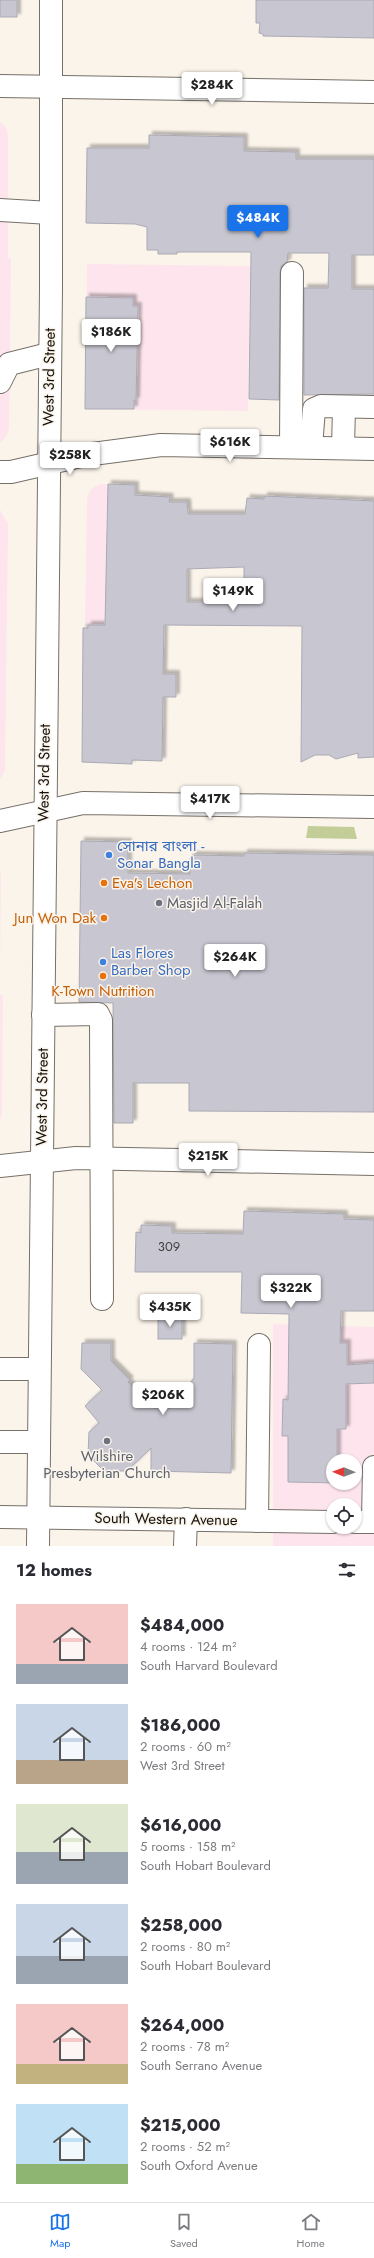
<!DOCTYPE html>
<meta charset="utf-8">
<style>
body{margin:0;font-family:Jost,"Noto Sans Bengali",sans-serif;background:#f2f2f3;color:#2b2b33;height:100vh;display:flex;flex-direction:column;font-size:15px;white-space:nowrap}
*{box-sizing:border-box;margin:0}
p{font-size:13px;color:#7c7c81}
.icon{flex:none;width:22px;height:22px;fill:none;stroke:currentColor;stroke-width:2;stroke-linecap:round;stroke-linejoin:round}
.map{position:relative;height:1546px;overflow:hidden}
.drawer{display:flex;flex-direction:column;background:#fff;flex:1}
.drawer>*{flex:none}
.needle{width:26px;rotate:271deg}
.fabs{position:absolute;left:326px;top:1454px;display:grid;gap:8px}
.fabs a{display:grid;place-items:center;width:36px;height:36px;border-radius:50%;background:#fff;box-shadow:0 1px 3px #0004;font-size:20px}
.price{position:absolute;translate:-50% -34px;padding:0 9px;border-radius:4px;background:#fff;color:#222;font-size:13px;line-height:26px;filter:drop-shadow(0 1px 2px #0008)}
.price::after{content:'';position:absolute;left:50%;top:24px;width:12px;height:9px;margin-left:-6px;background:inherit;clip-path:polygon(0 0,100% 0,50% 100%)}
.price.selected{background:#1a73e8;color:#fff}
ul{padding:0;list-style:none}
li{display:flex;align-items:center;gap:12px;height:100px;padding:0 16px}
li span{display:grid;place-items:center;flex:none;width:112px;height:80px;border-radius:0px;color:#555}
li>.icon{margin-inline-start:auto}
span .icon{width:48px;height:48px;fill:#fffc;stroke-width:1}
li b{font-size:17px}
h2{display:flex;justify-content:space-between;align-items:center;height:48px;padding:0 16px;font-size:17px}
.menu{display:flex;justify-content:space-around;align-items:center;height:56px;border-top:1px solid #e1e1e2;background:#fff;font-size:11px;color:#7c7c81}
.menu a{display:grid;justify-items:center;gap:2px}
.menu .selected{color:#1a73e8}
.map>svg:first-child{display:block}
.commercial{fill:#fde4ed;fill-rule:evenodd}
.green{fill:#c3cd97}
.building{fill:#c8c7d1;stroke:#aaa9b4;fill-rule:evenodd;filter:url(#shadow)}
.lines{fill:none;stroke-linecap:round;stroke-linejoin:round}
.minor-casing{stroke:#767068;stroke-width:24}
.major-casing{stroke:#767068;stroke-width:24}
.minor{stroke:#fff;stroke-width:22}
.major{stroke:#fff;stroke-width:22}
.shop-dot{fill:#3f7fe0;stroke:#fbf4eb;stroke-width:1.5}
.food-dot{fill:#e8710a;stroke:#fbf4eb;stroke-width:1.5}
.worship-dot{fill:#6b7280;stroke:#fbf4eb;stroke-width:1.5}
.labels{text-anchor:middle;dominant-baseline:central;stroke-width:3;stroke-linejoin:round;paint-order:stroke}
.number-label{font-size:13px;fill:#413e3f}
.street-label{font-size:15px;fill:#14110e;stroke:#fbf4eb}
.shop-label{font-size:15px;fill:#366cbe;stroke:#fbf4eb;text-anchor:start}
.food-label{font-size:15px;fill:#c56008;stroke:#fbf4eb;text-anchor:start}
.worship-label{font-size:15px;fill:#5b616d;stroke:#fbf4eb;text-anchor:start}
</style>
<div class="map">
<svg width="374" height="1546" viewBox="0 0 374 1546">
<defs>
<filter id="shadow"><feDropShadow dx="3.5" dy="-3.5" stdDeviation="1" flood-color="#0004"/></filter>
</defs>
<rect width="100%" height="100%" fill="#fbf4eb"/>
<g class="commercial">
<path d="M0,122l6,6 2,6v124h3l-2,171 -3,8 -6,6z"/>
<path d="M87,264l163,2 -2,145 -163,-2z"/>
<path d="M100,484l35,1 -2,141 -48,-1 2,-127 4,-9z"/>
<path d="M0,510l8,14 -3,246 -5,9z"/>
<path d="M0,872l1,3 -1,92z"/>
<path d="M0,995h3l-1,118 -2,7z"/>
<path d="M273,1324l101,3v219h-101zM333,1461h22v22h-22zM333,1505h22v22h-22z"/>
</g>
<path class="green" d="M308,826l46,1 3,12 -51,-1z"/>
<g class="building">
<rect x="0" y="0" width="17" height="17"/>
<path d="M256,0h118v38l-111,-2v-2l-4,-1 1,-10h-4z"/>
<path d="M149,135l95,2v14l52,1v7h78v96h-22v34h22v105l-70,1v-107h24l1,-35h-41l-1,9 -6,4 -1,7 -1,127 -30,-1 2,-147h-74v2h-19v-4h-11v-23l-12,-3 -49,-1 1,-75h62z"/>
<path d="M86,297l47,1v8h5l-2,95 -2,-1v9h-49z"/>
<path d="M108,484l27,1v10l35,2 -1,5h18l1,12h57l2,-16 17,1v-3l110,5v256l-16,1v-5l-22,6 -7,-4h-14l-14,7 1,-136 -138,-1 -1,49h13v23h-13l-1,64 -30,-1v4l-50,-2 1,-134h5v-3h17zM244,567v35h-57v-33z"/>
<path d="M81,841l47,1v31l62,1v-16h2v-3l52,1v-3l130,2v257l-185,-1v-28h-56v40h-19l-1,-120 -34,-1z"/>
<path d="M244,1211l100,3v5l30,1v91h-33l-1,32h7v22l27,-2v20l-28,1v45h-9v32h-4v22h4l-49,-1v-46h-6l1,-37 5,1 1,-86 -48,-1 1,-41h-107l1,-40 5,1v-8l31,1v7l71,1z"/>
<rect x="158" y="1316" width="24" height="23"/>
<path d="M82,1343h29v18l19,19 -2,2 25,26h18l23,-30v-35l39,1 -2,129 -80,-2v-23l-24,23h-23l-16,-16 1,-23 10,-9 -14,-17 17,-16 -21,-21z"/>
</g>
<g class="lines">
<defs>
<g id="minor">
<path d="M0,86l374,6"/>
<path d="M0,210l50,3"/>
<path d="M0,382l9,-18 40,-10"/>
<path d="M291,447l1,-174"/>
<path d="M311,447l3,-38 7,-3 53,1"/>
<path d="M343,448l1,-41"/>
<path d="M0,472h11l74,-17 76,-10 213,4"/>
<path d="M0,821l83,-18 291,4"/>
<path d="M43,1015l55,-1 3,6 1,279"/>
<path d="M0,1166l76,-8 298,6"/>
<path d="M0,1369h39"/>
<path d="M0,1442h39"/>
<path d="M257,1521l2,-176"/>
<path d="M373,1522l1,-55"/>
<path d="M185,1546l1,-27"/>
</g>
<g id="major">
<path d="M0,1517l333,5"/>
<path d="M355,1522h19"/>
<path d="M38,1546l13,-1259v-287"/>
</g>
</defs>
<use href="#minor" class="minor-casing"/>
<use href="#major" class="major-casing"/>
<use href="#minor" class="minor"/>
<use href="#major" class="major"/>
</g>
<g class="shop-dot">
<circle cx="109" cy="855" r="4"/>
<circle cx="103" cy="962" r="4"/>
</g>
<g class="food-dot">
<circle cx="104" cy="883" r="4"/>
<circle cx="104" cy="918" r="4"/>
<circle cx="103" cy="976" r="4"/>
</g>
<g class="worship-dot">
<circle cx="159" cy="903" r="4"/>
<circle cx="107" cy="1441" r="4"/>
</g>
<g class="labels">
<g class="number-label">
<text x="169" y="1246">309</text>
</g>
<g class="street-label">
<text transform="translate(49 377) rotate(-89)">West 3rd Street</text>
<text transform="translate(44 773) rotate(-89)">West 3rd Street</text>
<text transform="translate(42 1097) rotate(-89)">West 3rd Street</text>
<text transform="translate(166 1519) rotate(1)">South Western Avenue</text>
</g>
<g class="shop-label">
<text x="117" y="846">সোনার বাংলা -<tspan x="117" dy="17">Sonar Bangla</tspan></text>
<text x="111" y="953">Las Flores<tspan x="111" dy="17">Barber Shop</tspan></text>
</g>
<g class="food-label">
<text x="112" y="883">Eva's Lechon</text>
<text x="96" y="918" text-anchor="end">Jun Won Dak</text>
<text x="103" y="991" text-anchor="middle">K-Town Nutrition</text>
</g>
<g class="worship-label">
<text x="167" y="903">Masjid Al-Falah</text>
<text x="107" y="1456" text-anchor="middle">Wilshire<tspan x="107" dy="17">Presbyterian Church</tspan></text>
</g>
</g>
</svg>
<div class="fabs">
<a><svg class="needle" viewBox="-14 -14 28 28"><path d="M0-13l5 13h-10z" fill="#e53935"/><path d="M0 13l5-13h-10z" fill="#7c7c81"/></svg></a>
<a><svg class="icon" aria-label="locate" viewBox="0 0 24 24"><circle cx="12" cy="12" r="6"/><path d="M12 2v4M12 18v4M2 12h4M18 12h4"/></svg></a>
</div>
<b class="price" style="left:212px;top:106px">$284K</b>
<b class="price selected" style="left:258px;top:239px">$484K</b>
<b class="price" style="left:111px;top:353px">$186K</b>
<b class="price" style="left:230px;top:463px">$616K</b>
<b class="price" style="left:70px;top:476px">$258K</b>
<b class="price" style="left:233px;top:612px">$149K</b>
<b class="price" style="left:210px;top:820px">$417K</b>
<b class="price" style="left:235px;top:978px">$264K</b>
<b class="price" style="left:208px;top:1177px">$215K</b>
<b class="price" style="left:291px;top:1309px">$322K</b>
<b class="price" style="left:170px;top:1328px">$435K</b>
<b class="price" style="left:163px;top:1416px">$206K</b>
</div>
<section class="drawer">
<h2>12 homes<svg class="icon" aria-label="filters" viewBox="0 0 24 24"><path d="M4 7h16M4 17h16"/><circle cx="9" cy="7" r="2"/><circle cx="15" cy="17" r="2"/></svg></h2>
<ul>
<li><span style="background:linear-gradient(#f6c9c9 75%,#9aa5b1 0)"><svg class="icon" aria-label="home" viewBox="0 0 24 24"><path d="M3 11l9-7 9 7M6 9v11h12V9"/></svg></span><div><b>$484,000</b><p>4 rooms · 124 m²</p><p>South Harvard Boulevard</p></div></li>
<li><span style="background:linear-gradient(#c9d6e8 70%,#b9a48a 0)"><svg class="icon" aria-label="home" viewBox="0 0 24 24"><path d="M3 11l9-7 9 7M6 9v11h12V9"/></svg></span><div><b>$186,000</b><p>2 rooms · 60 m²</p><p>West 3rd Street</p></div></li>
<li><span style="background:linear-gradient(#dfe7d0 60%,#9aa5b1 0)"><svg class="icon" aria-label="home" viewBox="0 0 24 24"><path d="M3 11l9-7 9 7M6 9v11h12V9"/></svg></span><div><b>$616,000</b><p>5 rooms · 158 m²</p><p>South Hobart Boulevard</p></div></li>
<li><span style="background:linear-gradient(#c9d6e8 65%,#9aa5b1 0)"><svg class="icon" aria-label="home" viewBox="0 0 24 24"><path d="M3 11l9-7 9 7M6 9v11h12V9"/></svg></span><div><b>$258,000</b><p>2 rooms · 80 m²</p><p>South Hobart Boulevard</p></div></li>
<li><span style="background:linear-gradient(#f6c9c9 75%,#c2b280 0)"><svg class="icon" aria-label="home" viewBox="0 0 24 24"><path d="M3 11l9-7 9 7M6 9v11h12V9"/></svg></span><div><b>$264,000</b><p>2 rooms · 78 m²</p><p>South Serrano Avenue</p></div></li>
<li><span style="background:linear-gradient(#bfe0f5 75%,#8fb573 0)"><svg class="icon" aria-label="home" viewBox="0 0 24 24"><path d="M3 11l9-7 9 7M6 9v11h12V9"/></svg></span><div><b>$215,000</b><p>2 rooms · 52 m²</p><p>South Oxford Avenue</p></div></li>
</ul>
</section>
<nav class="menu">
<a class="selected"><svg class="icon" aria-label="map" viewBox="0 0 24 24"><path d="M3 6l6-2 6 2 6-2v14l-6 2-6-2-6 2zM9 4v14M15 6v14"/></svg>Map</a>
<a><svg class="icon" aria-label="saved" viewBox="0 0 24 24"><path d="M7 4h10v16l-5-4-5 4z"/></svg>Saved</a>
<a><svg class="icon" aria-label="home" viewBox="0 0 24 24"><path d="M3 11l9-7 9 7M6 9v11h12V9"/></svg>Home</a>
</nav>
